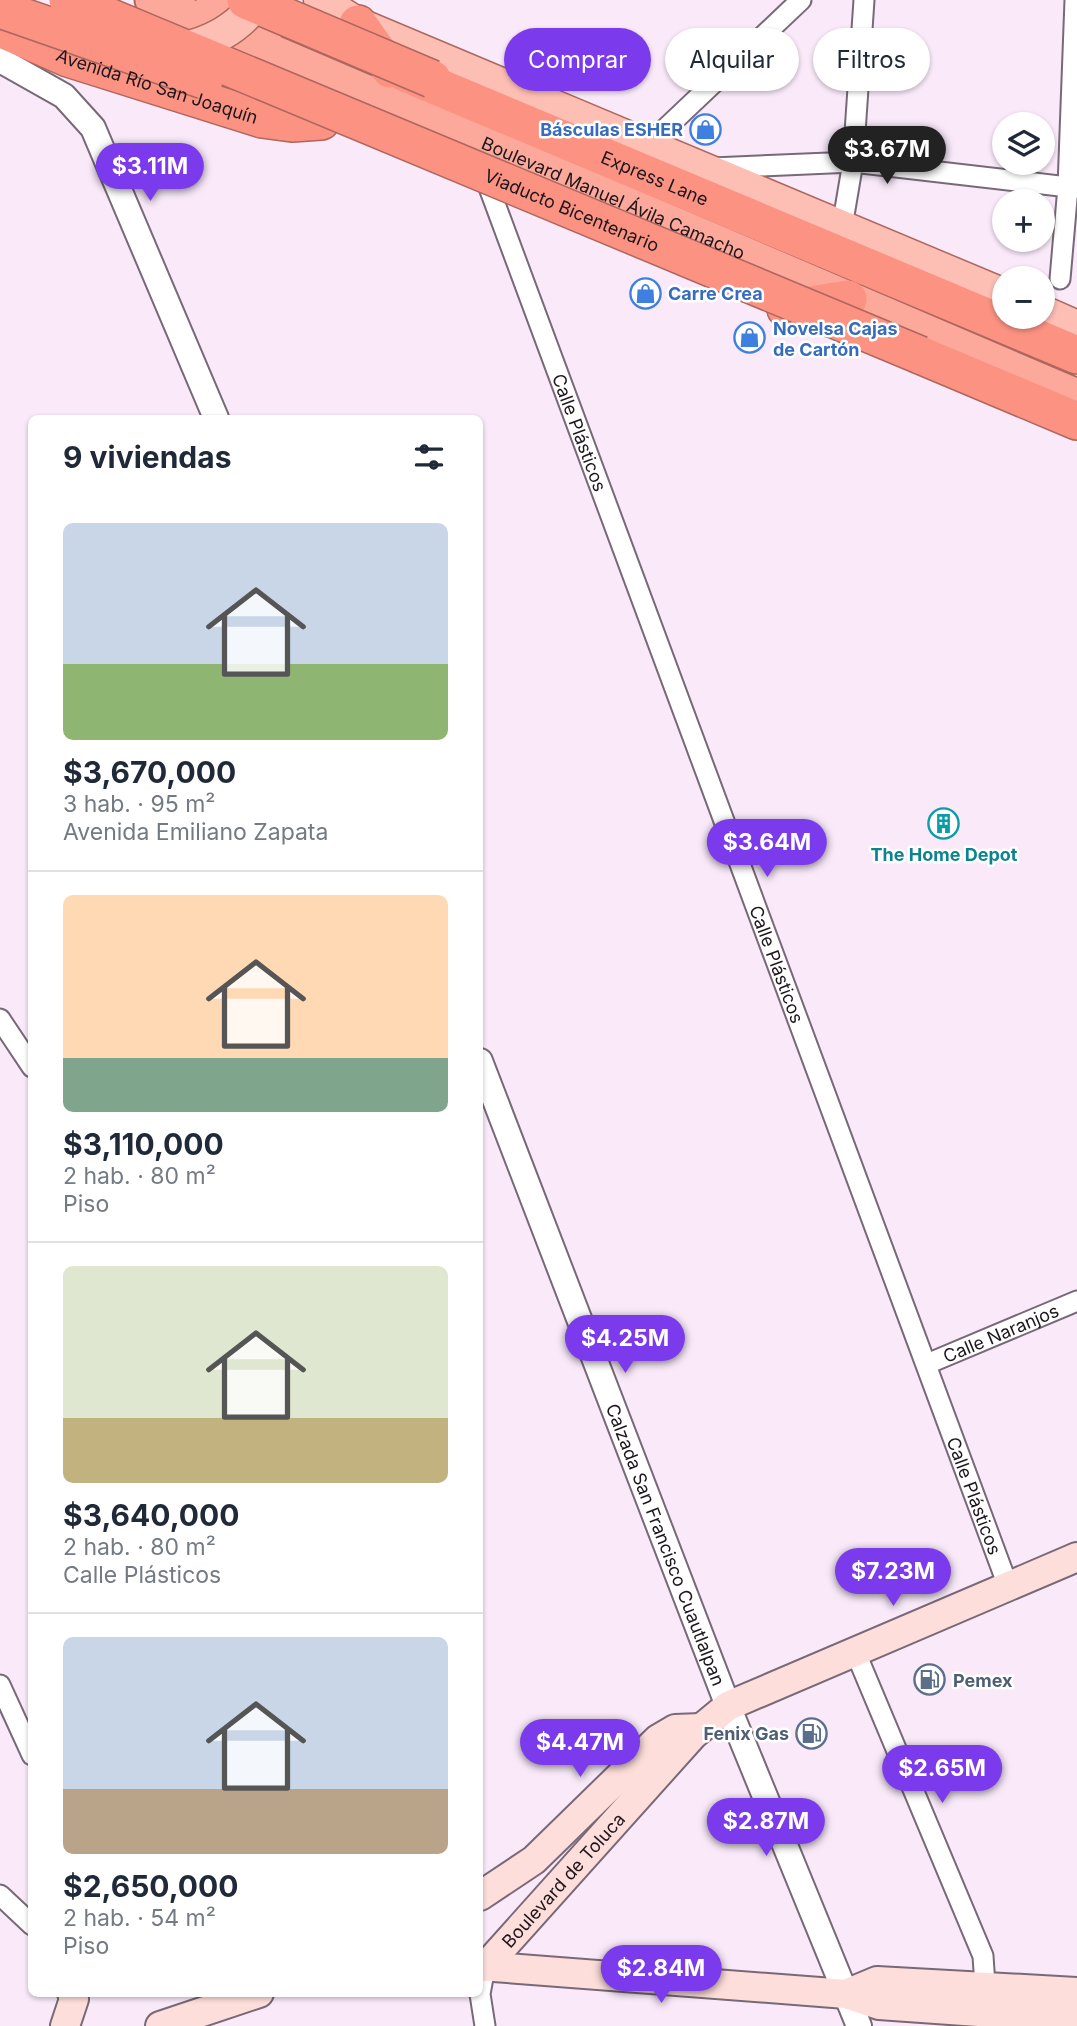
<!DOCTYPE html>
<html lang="es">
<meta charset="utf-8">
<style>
body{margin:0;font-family:Inter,sans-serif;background:#f6f6f7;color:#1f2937;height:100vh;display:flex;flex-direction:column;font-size:26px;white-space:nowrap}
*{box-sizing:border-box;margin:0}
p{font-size:23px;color:#747a83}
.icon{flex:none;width:38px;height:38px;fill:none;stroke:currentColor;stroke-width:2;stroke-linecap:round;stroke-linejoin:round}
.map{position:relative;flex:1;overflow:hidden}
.details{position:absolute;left:28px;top:415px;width:455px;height:1582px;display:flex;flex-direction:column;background:#fff;border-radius:10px;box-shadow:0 2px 5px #0004}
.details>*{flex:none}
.top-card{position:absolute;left:504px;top:28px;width:467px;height:63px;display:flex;gap:14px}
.buttons{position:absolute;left:992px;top:112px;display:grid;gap:14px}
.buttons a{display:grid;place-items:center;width:63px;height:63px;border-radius:50%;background:#fff;box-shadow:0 2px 5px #0004;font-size:35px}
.price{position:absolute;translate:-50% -60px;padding:0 16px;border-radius:24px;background:#7c3aed;color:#fff;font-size:23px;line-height:46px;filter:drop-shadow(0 2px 4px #0008)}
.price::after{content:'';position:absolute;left:50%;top:42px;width:21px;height:16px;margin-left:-10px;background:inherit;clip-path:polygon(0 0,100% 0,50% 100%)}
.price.current{background:#222;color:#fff}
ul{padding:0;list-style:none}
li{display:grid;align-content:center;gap:14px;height:371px;padding:0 35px}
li+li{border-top:2px solid #e0e1e3}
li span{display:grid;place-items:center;height:217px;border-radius:10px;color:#555}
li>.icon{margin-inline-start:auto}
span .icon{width:126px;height:126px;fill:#fffc;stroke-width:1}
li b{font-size:30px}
h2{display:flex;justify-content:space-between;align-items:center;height:84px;padding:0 35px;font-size:30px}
.chip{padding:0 24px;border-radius:32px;background:#fff;box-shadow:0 2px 5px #0004;font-size:24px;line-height:63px}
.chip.current{background:#7c3aed;color:#fff}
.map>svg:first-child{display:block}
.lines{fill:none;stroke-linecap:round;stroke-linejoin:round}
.minor-casing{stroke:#776977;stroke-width:23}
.tertiary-casing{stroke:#776977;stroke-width:28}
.secondary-casing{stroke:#776977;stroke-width:32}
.primary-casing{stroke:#ad675f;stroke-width:35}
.trunk-casing{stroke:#ad675f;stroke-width:37}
.motorway-casing{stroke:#ad675f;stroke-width:40}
.minor{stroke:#fff;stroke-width:19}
.tertiary{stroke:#fff;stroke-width:24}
.secondary{stroke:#fededa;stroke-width:28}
.primary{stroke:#fdbeb4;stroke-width:32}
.trunk{stroke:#fca89b;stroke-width:33}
.motorway{stroke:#fb9282;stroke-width:37}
.primary-bridge-casing{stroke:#ad675f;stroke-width:35;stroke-linecap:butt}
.motorway-bridge-casing{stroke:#ad675f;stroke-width:40;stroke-linecap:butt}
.primary-bridge{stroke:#fdbeb4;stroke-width:32}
.motorway-bridge{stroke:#fb9282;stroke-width:37}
.labels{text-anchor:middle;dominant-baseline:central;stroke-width:5;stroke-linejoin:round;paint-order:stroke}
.street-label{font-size:18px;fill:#1d171d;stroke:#fff}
.shop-label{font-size:18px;font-weight:bold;fill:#366cbe;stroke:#fff;text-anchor:start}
.culture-label{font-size:18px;font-weight:bold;fill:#0d838f;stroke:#fff}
.service-label{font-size:18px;font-weight:bold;fill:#4e5e75;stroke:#fff;text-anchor:start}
</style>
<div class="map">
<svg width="1077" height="2026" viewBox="0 0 1077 2026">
<rect width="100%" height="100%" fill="#f9e9f9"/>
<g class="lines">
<defs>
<g id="minor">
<path d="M646,147l155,-147"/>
<path d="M712,168l141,-6 224,26"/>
<path id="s1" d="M488,185l520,1401"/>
<path d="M842,227l11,-65 11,-162"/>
<path d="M1060,279l8,-92 7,-187"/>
<path d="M0,1019l32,48"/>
<path id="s2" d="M927,1364l150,-63"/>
<path d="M855,1651l128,305 2,30"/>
<path d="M0,1685l32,70"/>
<path d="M0,1895l32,30"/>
<path d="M485,2026l-5,-32 5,-27"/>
</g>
<g id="tertiary">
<path d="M0,60l64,36 29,32 123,290"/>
<path id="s3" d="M480,1061l248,645 131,320"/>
</g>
<g id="secondary">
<path d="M480,1896l54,-36 124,-121 17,-10 26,-1"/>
<path d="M480,1966l366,28 33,11 198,14"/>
<path id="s4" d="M485,1967l208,-232 35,-29 349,-149"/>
<path d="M846,1994l31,-13 200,11"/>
<path d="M65,2026l9,-27 -2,-6"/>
<path d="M160,2026l99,-33"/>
</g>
<g id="primary">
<path d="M320,0l38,24 646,271"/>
<path d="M1043,312l34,15"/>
</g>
<g id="trunk">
<path id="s5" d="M152,0l925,396"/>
<path d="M213,0l57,24"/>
</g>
<g id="motorway">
<path d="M358,24l32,45"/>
<path id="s6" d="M0,28l68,30 194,61 30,4 29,-2"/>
<path id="s7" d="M405,73l672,282"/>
<path d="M786,309l62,-10"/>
<path d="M920,355l157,66"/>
</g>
</defs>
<use href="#minor" class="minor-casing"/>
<use href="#tertiary" class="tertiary-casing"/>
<use href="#secondary" class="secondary-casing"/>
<use href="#primary" class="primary-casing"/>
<use href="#trunk" class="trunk-casing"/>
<use href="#motorway" class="motorway-casing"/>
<use href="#minor" class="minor"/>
<use href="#tertiary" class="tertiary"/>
<use href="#secondary" class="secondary"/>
<use href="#primary" class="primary"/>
<use href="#trunk" class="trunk"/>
<use href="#motorway" class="motorway"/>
<defs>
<path id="primary-bridge" d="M177,50c34,-7 61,-21 82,-50"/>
<g id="motorway-bridge">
<path id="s8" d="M68,0l852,355"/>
<path d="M246,0l186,79"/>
<path d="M0,9l204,71"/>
</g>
</defs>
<use href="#primary-bridge" class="primary-bridge-casing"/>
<use href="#motorway-bridge" class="motorway-bridge-casing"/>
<use href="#primary-bridge" class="primary-bridge"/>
<use href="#motorway-bridge" class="motorway-bridge"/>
</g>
<defs>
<symbol id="shop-ring" viewBox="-11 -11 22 22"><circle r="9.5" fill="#fff" stroke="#3f7fe0" stroke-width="1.5"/><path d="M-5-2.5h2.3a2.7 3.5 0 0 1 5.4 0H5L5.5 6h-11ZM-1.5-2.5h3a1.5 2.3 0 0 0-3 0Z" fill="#3f7fe0"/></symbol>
<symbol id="building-ring" viewBox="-11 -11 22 22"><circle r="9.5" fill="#fff" stroke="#0f9aa8" stroke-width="1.5"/><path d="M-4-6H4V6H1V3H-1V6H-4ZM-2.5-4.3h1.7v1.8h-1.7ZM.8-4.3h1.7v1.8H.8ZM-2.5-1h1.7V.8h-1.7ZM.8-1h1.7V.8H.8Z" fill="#0f9aa8"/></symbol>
<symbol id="fuel-ring" viewBox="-11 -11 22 22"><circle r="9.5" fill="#fff" stroke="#5c6f8a" stroke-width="1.5"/><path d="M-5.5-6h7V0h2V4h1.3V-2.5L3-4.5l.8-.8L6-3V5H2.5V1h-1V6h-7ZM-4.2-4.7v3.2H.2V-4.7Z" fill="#5c6f8a"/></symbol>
</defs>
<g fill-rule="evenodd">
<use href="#shop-ring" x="688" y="112" width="35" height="35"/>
<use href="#shop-ring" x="628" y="276" width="35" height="35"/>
<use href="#shop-ring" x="732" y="320" width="35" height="35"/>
<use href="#building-ring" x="926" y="806" width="35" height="35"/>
<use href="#fuel-ring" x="912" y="1662" width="35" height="35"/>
<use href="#fuel-ring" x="794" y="1716" width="35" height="35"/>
</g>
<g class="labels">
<g class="street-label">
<text stroke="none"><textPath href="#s6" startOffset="168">Avenida Río San Joaquín</textPath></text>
<text stroke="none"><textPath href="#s7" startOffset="271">Express Lane</textPath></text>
<text stroke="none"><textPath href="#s5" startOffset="502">Boulevard Manuel Ávila Camacho</textPath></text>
<text stroke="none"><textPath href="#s8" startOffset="546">Viaducto Bicentenario</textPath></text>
<text stroke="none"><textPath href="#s1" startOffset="264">Calle Plásticos</textPath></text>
<text stroke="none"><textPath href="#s1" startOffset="831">Calle Plásticos</textPath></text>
<text stroke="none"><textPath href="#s2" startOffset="80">Calle Naranjos</textPath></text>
<text stroke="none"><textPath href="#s1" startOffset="1398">Calle Plásticos</textPath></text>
<text stroke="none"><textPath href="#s3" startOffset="518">Calzada San Francisco Cuautlalpan</textPath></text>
<text stroke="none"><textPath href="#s4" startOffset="117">Boulevard de Toluca</textPath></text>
</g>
<g class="shop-label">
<text x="683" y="129" text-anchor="end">Básculas ESHER</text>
<text x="668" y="293">Carre Crea</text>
<text x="773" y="328">Novelsa Cajas<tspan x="773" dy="21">de Cartón</tspan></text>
</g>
<g class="culture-label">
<text x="944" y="854">The Home Depot</text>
</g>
<g class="service-label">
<text x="953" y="1680">Pemex</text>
<text x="789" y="1733" text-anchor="end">Fenix Gas</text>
</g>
</g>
</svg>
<div class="buttons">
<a><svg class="icon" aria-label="layers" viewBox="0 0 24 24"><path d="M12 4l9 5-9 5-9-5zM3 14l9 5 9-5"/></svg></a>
<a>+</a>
<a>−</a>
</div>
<b class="price current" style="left:887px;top:186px">$3.67M</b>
<b class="price" style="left:150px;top:203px">$3.11M</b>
<b class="price" style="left:767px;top:879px">$3.64M</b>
<b class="price" style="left:625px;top:1375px">$4.25M</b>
<b class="price" style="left:893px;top:1608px">$7.23M</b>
<b class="price" style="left:580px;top:1779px">$4.47M</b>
<b class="price" style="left:942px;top:1805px">$2.65M</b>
<b class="price" style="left:766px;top:1858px">$2.87M</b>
<b class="price" style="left:661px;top:2005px">$2.84M</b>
<div class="top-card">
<a class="chip current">Comprar</a>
<a class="chip">Alquilar</a>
<a class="chip">Filtros</a>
</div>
<section class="details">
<h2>9 viviendas<svg class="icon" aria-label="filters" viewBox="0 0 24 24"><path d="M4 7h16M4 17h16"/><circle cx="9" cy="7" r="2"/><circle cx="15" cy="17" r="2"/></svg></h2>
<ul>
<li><span style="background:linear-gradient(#c9d6e8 65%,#8fb573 0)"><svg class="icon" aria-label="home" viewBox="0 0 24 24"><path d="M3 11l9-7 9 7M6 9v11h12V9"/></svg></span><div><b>$3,670,000</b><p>3 hab. · 95 m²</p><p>Avenida Emiliano Zapata</p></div></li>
<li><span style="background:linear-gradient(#ffd9b3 75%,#7fa58c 0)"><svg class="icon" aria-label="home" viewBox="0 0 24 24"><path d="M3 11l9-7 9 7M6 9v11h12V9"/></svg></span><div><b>$3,110,000</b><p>2 hab. · 80 m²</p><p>Piso</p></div></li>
<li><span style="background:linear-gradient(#dfe7d0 70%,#c2b280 0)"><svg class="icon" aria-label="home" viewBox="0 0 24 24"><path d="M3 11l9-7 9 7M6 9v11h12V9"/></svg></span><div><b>$3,640,000</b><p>2 hab. · 80 m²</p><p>Calle Plásticos</p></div></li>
<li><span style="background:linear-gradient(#c9d6e8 70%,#b9a48a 0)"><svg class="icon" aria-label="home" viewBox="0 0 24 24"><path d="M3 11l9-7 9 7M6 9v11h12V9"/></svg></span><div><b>$2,650,000</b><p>2 hab. · 54 m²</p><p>Piso</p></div></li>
</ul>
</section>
</div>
